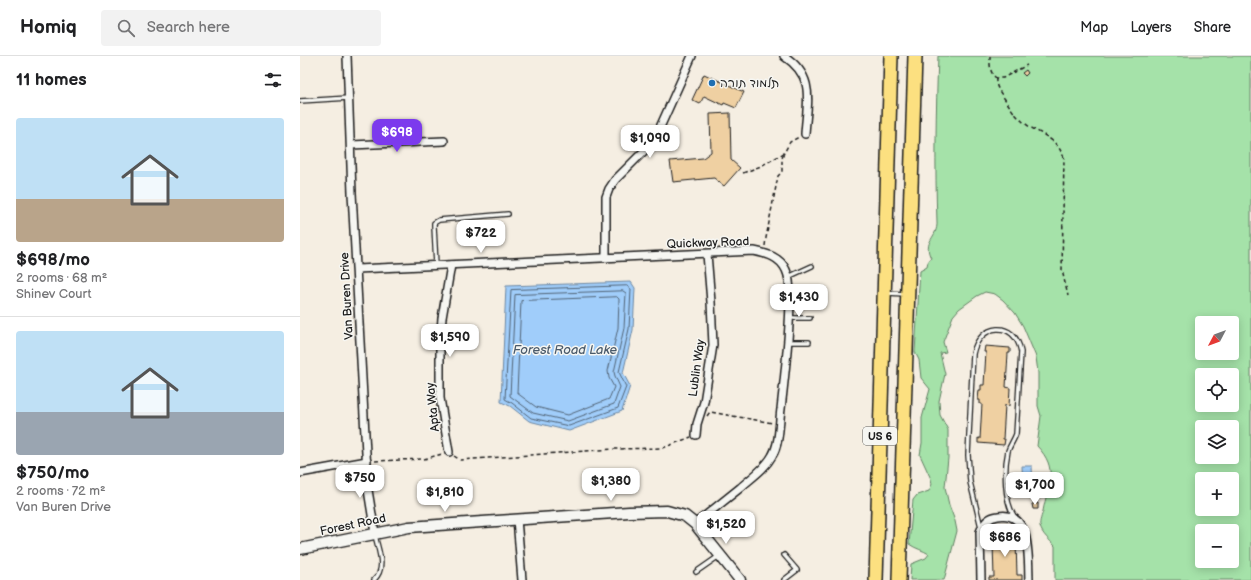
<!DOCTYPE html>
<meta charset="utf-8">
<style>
body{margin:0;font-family:"Balsamiq Sans","Playpen Sans Hebrew",sans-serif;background:#f2f2f2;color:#202124;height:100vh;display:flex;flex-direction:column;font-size:15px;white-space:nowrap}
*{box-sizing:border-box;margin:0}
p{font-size:13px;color:#757577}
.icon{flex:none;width:22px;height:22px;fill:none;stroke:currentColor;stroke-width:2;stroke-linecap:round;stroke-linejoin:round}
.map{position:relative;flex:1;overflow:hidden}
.side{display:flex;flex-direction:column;background:#fff;width:300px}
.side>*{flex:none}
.needle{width:26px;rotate:229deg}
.controls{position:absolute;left:895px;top:260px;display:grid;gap:8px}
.controls a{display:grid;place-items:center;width:44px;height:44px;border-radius:4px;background:#fff;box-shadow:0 2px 10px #0003;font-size:20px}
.price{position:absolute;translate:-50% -34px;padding:0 9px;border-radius:8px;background:#fff;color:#222;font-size:13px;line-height:26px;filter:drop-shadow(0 1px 2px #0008)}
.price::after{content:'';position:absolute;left:50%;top:24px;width:12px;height:9px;margin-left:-6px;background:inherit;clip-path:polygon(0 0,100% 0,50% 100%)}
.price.selected{background:#7c3aed;color:#fff}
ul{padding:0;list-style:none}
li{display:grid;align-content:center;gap:8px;height:212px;padding:0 16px}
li+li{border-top:1px solid #e0e0e0}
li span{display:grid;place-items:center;height:124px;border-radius:4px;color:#555}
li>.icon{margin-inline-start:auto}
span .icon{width:72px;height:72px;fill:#fffc;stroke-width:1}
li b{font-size:17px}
h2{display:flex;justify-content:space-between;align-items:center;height:48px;padding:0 16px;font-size:17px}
header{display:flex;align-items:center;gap:24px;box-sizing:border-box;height:56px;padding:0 20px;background:#fff;border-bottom:1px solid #e0e0e0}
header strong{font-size:19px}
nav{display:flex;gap:22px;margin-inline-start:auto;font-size:14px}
.search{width:280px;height:36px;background:#f2f2f2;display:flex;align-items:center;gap:10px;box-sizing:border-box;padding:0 14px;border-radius:4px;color:#757577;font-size:15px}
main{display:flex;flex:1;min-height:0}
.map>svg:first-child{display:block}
.green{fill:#a5e2a9;stroke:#607f62;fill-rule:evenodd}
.water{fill:#a0cdfa;stroke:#6b86a1}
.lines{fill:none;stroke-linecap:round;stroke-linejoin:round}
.shore{stroke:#516375;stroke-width:1}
.building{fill:#efd0a2;stroke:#1c1c1c}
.lane-casing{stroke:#1c1c1c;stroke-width:6}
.street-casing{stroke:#1c1c1c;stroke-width:10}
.secondary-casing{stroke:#1c1c1c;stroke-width:13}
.highway-casing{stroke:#1c1c1c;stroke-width:16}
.path{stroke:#1c1c1c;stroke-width:1.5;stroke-dasharray:4 3;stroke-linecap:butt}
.lane{stroke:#f6f6f2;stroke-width:3.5}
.street{stroke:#f6f6f2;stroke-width:7}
.secondary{stroke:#f6f6f2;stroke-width:10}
.highway{stroke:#fce080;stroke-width:13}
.poi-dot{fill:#1f6fb2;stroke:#f6f6f2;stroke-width:1.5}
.labels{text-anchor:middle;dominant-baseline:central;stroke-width:3;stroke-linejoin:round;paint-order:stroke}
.shield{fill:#f6f6f2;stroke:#5d5d5c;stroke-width:1}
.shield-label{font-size:11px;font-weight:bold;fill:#1c1c1c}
.poi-label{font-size:12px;fill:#1c1c1c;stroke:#f6f6f2;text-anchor:start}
.street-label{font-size:12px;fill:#1c1c1c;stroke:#f6f6f2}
.water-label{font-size:13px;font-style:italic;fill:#4a5a6a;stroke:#f6f6f2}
</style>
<header>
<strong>Homiq</strong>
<div class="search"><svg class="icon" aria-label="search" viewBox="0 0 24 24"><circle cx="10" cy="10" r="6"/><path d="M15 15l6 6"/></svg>Search here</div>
<nav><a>Map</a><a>Layers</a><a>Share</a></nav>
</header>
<main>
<section class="side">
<h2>11 homes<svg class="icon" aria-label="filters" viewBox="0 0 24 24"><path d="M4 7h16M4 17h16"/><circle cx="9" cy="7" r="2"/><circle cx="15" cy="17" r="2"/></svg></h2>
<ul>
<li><span style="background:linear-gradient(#bfe0f5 65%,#b9a48a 0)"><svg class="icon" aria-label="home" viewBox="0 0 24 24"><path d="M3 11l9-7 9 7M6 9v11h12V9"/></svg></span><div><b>$698/mo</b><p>2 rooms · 68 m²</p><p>Shinev Court</p></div></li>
<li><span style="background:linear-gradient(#bfe0f5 65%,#9aa5b1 0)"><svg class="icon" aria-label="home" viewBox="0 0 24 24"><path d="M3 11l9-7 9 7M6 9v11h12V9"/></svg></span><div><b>$750/mo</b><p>2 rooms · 72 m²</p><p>Van Buren Drive</p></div></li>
</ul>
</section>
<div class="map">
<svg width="951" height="524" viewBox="0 0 951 524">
<rect width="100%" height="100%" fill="#f5eee2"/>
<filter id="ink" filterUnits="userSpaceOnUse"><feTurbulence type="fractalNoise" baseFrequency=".025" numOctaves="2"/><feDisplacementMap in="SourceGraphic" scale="8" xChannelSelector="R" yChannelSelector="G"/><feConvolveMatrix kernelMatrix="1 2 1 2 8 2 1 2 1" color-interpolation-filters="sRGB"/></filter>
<g filter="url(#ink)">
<path class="green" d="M638,0h313v524h-196v-34c-5,-6 -13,-11 -15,-20 -1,-4 2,-11 3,-15 5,-27 16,-42 -6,-65l4,-30 -3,-10v-33l-2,-16 -13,-31 -8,-13 -12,-13 -8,-6 -10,-2 -8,4 -18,13 -6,7 -10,26 3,10 -6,1 5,21 -6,27 1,14 8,15v28l-3,29 4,18 6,16 2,10 -13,49h-34l1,-16 15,-6 3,-4c-6,-4 -13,-5 -20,-10l4,-44 4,-5 12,-4 3,-7 -1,-5 -11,-24 2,-12v-25l8,-29 -9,-11 -2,-18 -4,-8 5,-81 7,-4 1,-5 3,-4c-9,-17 7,-20 6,-36 -2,-56 -1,-111 1,-166zM902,267h30v30h-30zM902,319h30v30h-30zM902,371h30v30h-30zM902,423h30v30h-30zM902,475h30v30h-30z"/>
<g class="water">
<path d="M331,226l4,6 -2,42 -10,43 7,13 -8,25 -53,20 -40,-10 -19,-15 -9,-4 5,-116z"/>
<path d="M722,410h10l1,22h-10z"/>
</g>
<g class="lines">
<g class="shore">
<path d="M327,230l4,3 -2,40 -10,43 7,15 -8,21 -49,18 -38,-8 -19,-15 -7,-4 6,-109z"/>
<path d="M323,235l3,2 -2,35 -10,44 1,4 5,11 -6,17 -46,17 -35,-8 -23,-17 5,-101z"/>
<path d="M317,241l2,2 -1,29 -10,43 1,7 5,9 -5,12 -41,16 -32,-8 -19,-14 4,-92z"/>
</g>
</g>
<g class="building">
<path d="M726,14l2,3 -3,3 -3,-3z"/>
<path d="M404,18l40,18 -8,16 -12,-5 -1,2 -19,-9 -4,8 -8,-4z"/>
<path d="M430,57l1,47 9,8 -16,18 -10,-8 -41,4 -3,-21 33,-3 8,-6 -1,-38z"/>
<path d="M685,290l25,2v5h-2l-2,34 4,1 -1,18 -4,-1 -2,34h2l-1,6 -26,-2v-5l2,1 2,-35h-2v-4h-2l1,-10h2v-5h3l2,-33h-2z"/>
<path d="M738,447v6h-5l-1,-5z"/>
<path d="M718,480v6h-2l1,33h5v5h-33v-3h5l-1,-34h-3v-6z"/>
</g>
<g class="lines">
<defs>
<g id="lane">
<path d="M0,45l49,-3"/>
<path d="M136,209l-2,-39v-3l5,-3 69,-6"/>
<path d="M488,221l24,-11"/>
<path d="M587,237l18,1"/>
<path d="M490,240h22"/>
<path d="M490,262h20"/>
<path d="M488,286h21"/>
<path d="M681,471l-11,-45 -2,-27 5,-101c6,-31 42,-35 48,-2l-5,82c-2,6 -6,11 -8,17 -4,18 -4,49 6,65"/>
<path d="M396,516l23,-16"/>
<path d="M74,524c13,-12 4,-30 1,-45"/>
<path d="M484,524l13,-10 -13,-15"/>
</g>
<g id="street">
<path d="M47,0l5,137 16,297 7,43"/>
<path d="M484,0c32,21 23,45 21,78"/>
<path d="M51,89l93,-4"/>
<path d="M306,202v-61l3,-8 6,-9 31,-31 11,-15 35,-78"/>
<path d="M57,213l397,-18c14,3 26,6 32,19 4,8 4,18 4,27 0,37 -5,75 -9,112 -2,14 -1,34 -9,47 -7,13 -21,22 -32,32 -15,12 -30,24 -45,36"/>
<path d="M396,379l1,-11 7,-22 9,-57 -2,-43 -4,-48"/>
<path d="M149,396l-9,-54v-55l2,-25 9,-53"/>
<path d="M0,417l67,-12"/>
<path d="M217,463l5,61"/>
<path d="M681,524l-1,-48c3,-8 9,-15 18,-16 34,-6 30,43 31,64"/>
</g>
<path id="secondary" d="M0,493l109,-22 220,-15 38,-1 18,5 10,8 45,56"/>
<g id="highway">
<path d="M576,524l15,-524"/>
<path d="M599,524l16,-524"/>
</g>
</defs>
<use href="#lane" class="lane-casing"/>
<use href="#street" class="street-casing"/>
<use href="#secondary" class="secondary-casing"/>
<use href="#highway" class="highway-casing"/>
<g class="path">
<path d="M690,0c0,8 -1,16 6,22h7l24,-13"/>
<path d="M696,22c-1,8 4,14 8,20 5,7 10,16 17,22 16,15 35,15 43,38l-2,112 6,26"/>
<path d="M443,117l18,-7 23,-13 6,-11 9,-5"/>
<path d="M465,190l1,-8 12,-62 4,-4v-14l2,-5"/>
<path d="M407,360l3,-4 63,11"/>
<path d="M154,400l6,4 155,-11 48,-1 28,-11"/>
<path d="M75,405l49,-2 18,-5"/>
</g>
<use href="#lane" class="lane"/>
<use href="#street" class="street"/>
<use href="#secondary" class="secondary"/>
<use href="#highway" class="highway"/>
</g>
</g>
<circle class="poi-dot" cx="412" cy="27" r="4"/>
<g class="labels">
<rect class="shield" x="563" y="371" width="34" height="18" rx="3"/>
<g class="shield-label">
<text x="580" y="380">US 6</text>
</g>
<g class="poi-label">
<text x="420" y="27">תלמוד תורה</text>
</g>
<g class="street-label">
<text transform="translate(408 187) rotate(-2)">Quickway Road</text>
<text transform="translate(47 240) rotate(-93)">Van Buren Drive</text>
<text transform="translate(397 312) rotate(-82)">Lublin Way</text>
<text transform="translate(133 351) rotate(-96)">Apta Way</text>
<text transform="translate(53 469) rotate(-12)">Forest Road</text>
</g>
<g class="water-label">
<text x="265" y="294">Forest Road Lake</text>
</g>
</g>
</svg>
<div class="controls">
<a><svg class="needle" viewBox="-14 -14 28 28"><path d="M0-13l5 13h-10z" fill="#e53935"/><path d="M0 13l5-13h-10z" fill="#757577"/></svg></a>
<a><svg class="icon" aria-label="locate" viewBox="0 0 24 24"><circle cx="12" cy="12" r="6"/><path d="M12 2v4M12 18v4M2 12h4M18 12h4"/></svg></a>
<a><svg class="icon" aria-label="layers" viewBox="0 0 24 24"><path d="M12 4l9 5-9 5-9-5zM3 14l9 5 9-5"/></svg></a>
<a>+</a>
<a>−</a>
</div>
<b class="price selected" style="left:97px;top:97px">$698</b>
<b class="price" style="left:350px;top:103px">$1,090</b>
<b class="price" style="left:181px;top:198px">$722</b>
<b class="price" style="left:499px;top:262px">$1,430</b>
<b class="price" style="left:150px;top:302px">$1,590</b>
<b class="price" style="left:60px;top:443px">$750</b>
<b class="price" style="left:311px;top:446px">$1,380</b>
<b class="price" style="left:735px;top:450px">$1,700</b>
<b class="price" style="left:145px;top:457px">$1,810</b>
<b class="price" style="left:426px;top:489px">$1,520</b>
<b class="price" style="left:705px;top:502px">$686</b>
</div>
</main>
